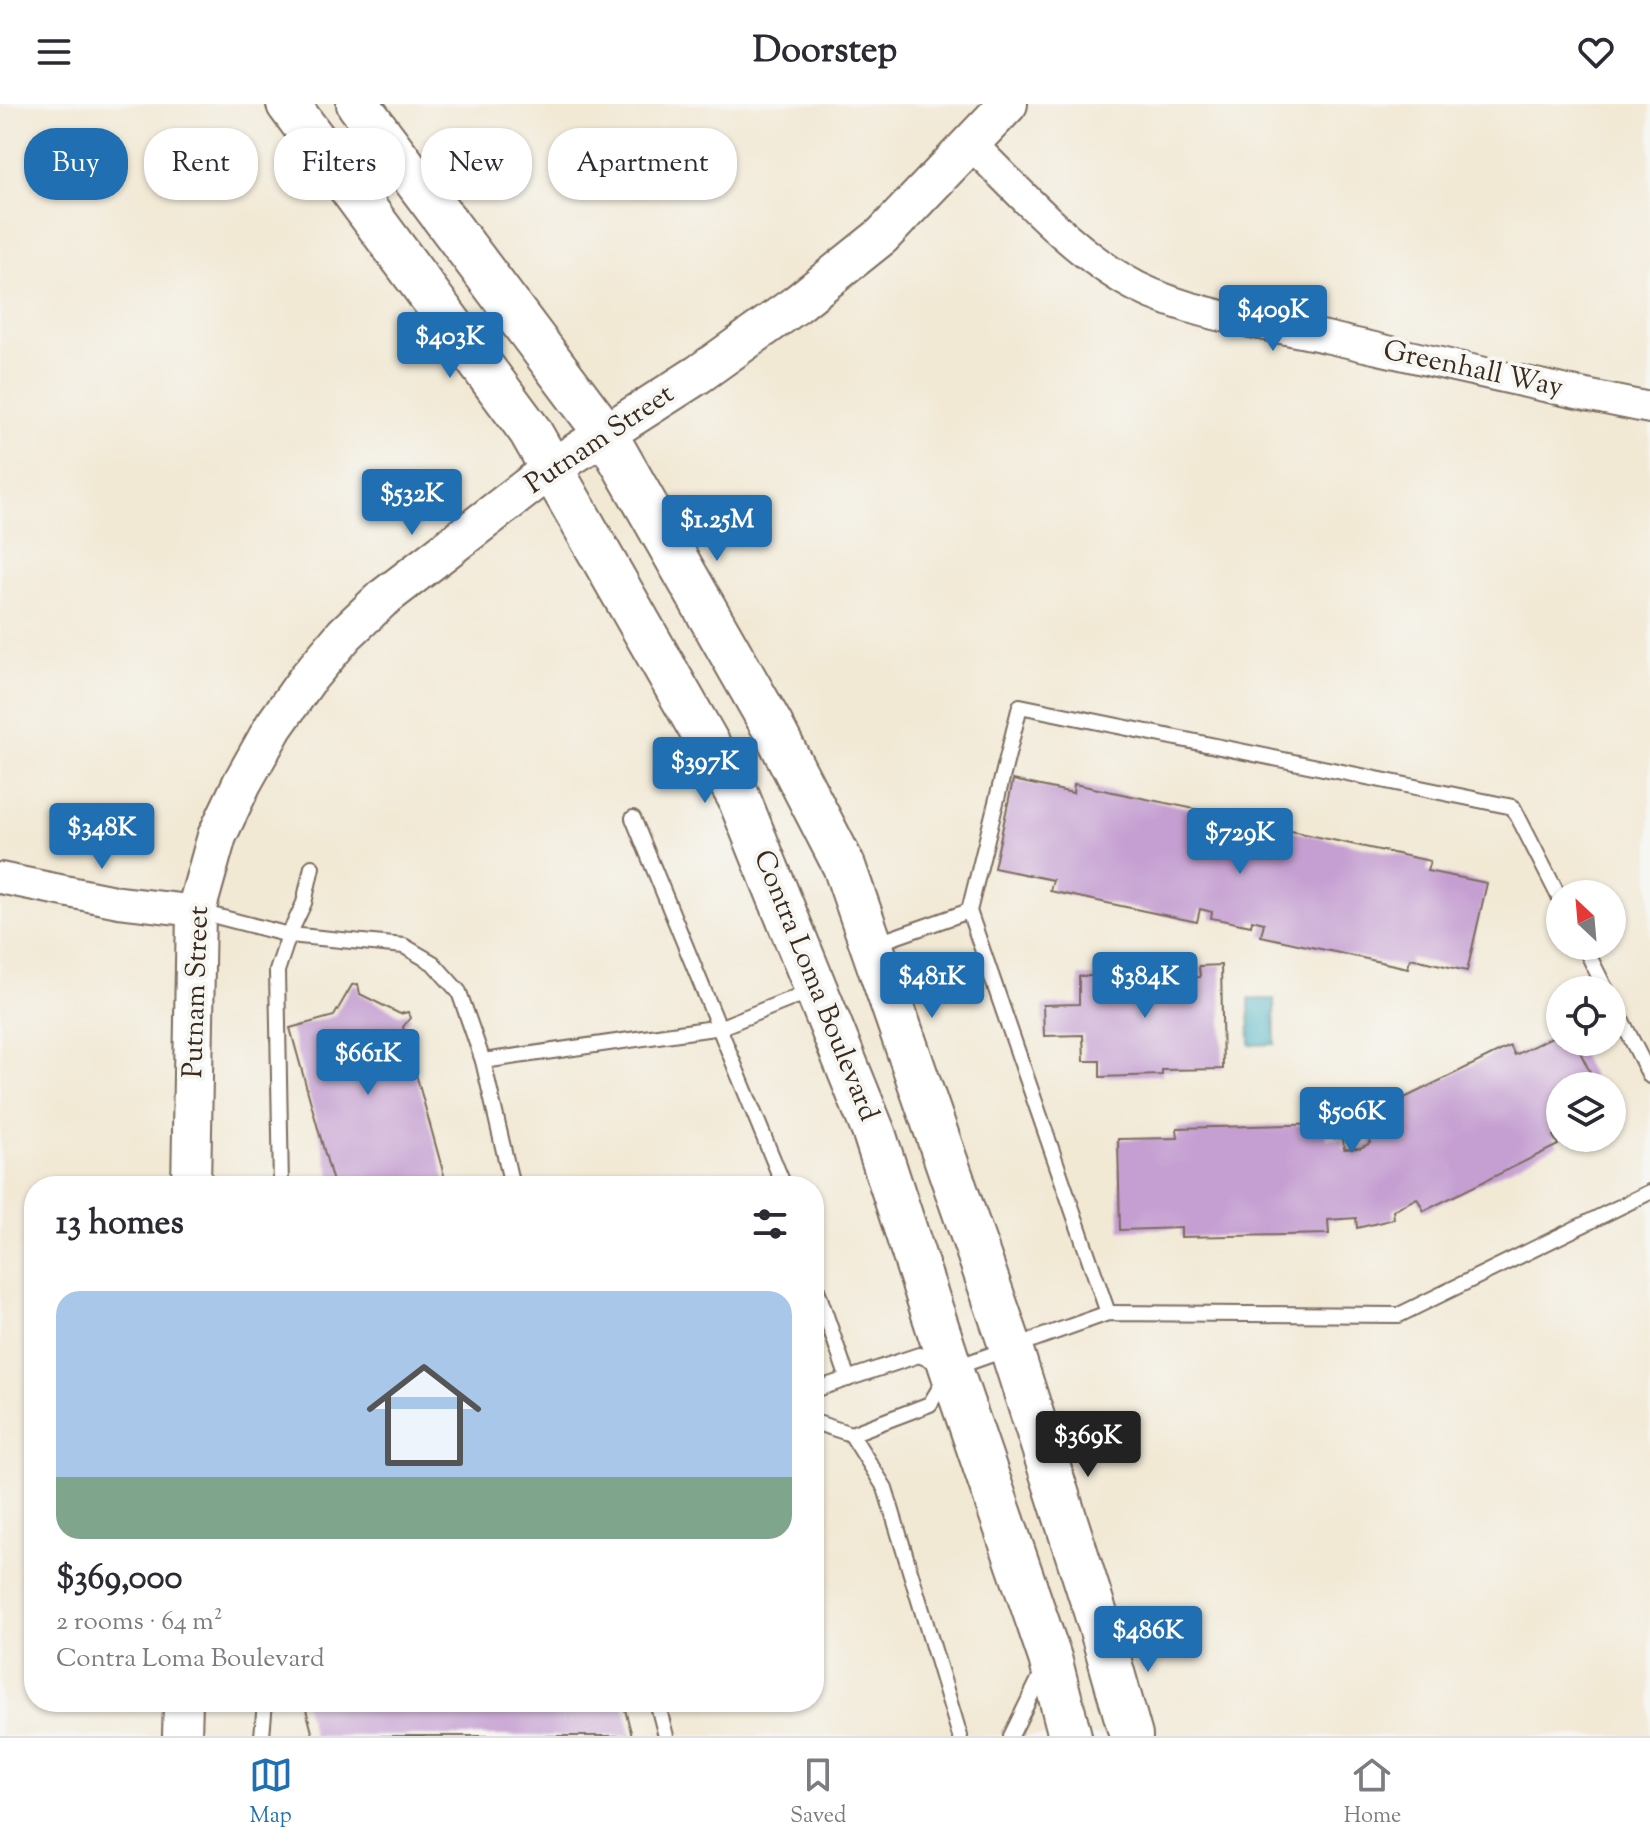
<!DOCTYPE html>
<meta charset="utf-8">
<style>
body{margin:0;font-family:"Sorts Mill Goudy",serif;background:#f2f2f3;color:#2b2b33;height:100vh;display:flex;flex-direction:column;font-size:30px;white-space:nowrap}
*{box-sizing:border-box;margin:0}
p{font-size:26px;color:#7c7c81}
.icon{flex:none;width:44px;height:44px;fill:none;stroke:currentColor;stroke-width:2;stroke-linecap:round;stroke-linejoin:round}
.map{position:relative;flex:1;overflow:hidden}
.sheet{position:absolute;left:24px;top:1072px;width:800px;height:536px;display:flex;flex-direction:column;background:#fff;border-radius:32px;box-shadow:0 2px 6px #0004}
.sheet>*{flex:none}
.hud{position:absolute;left:24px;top:24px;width:800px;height:72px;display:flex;gap:16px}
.needle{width:52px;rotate:334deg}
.controls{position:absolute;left:1546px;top:776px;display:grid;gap:16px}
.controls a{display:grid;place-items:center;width:80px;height:80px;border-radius:50%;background:#fff;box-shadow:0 2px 6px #0004;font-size:40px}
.price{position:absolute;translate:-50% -68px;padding:0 18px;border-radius:8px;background:#1f6fb2;color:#fff;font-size:26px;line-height:52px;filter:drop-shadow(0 2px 4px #0008)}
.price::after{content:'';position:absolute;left:50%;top:48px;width:24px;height:18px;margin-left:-12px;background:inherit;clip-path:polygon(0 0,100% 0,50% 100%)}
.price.current{background:#222;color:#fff}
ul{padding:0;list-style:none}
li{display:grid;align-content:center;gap:16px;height:424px;padding:0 32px}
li+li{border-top:2px solid #e1e1e2}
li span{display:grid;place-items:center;height:248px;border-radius:24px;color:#555}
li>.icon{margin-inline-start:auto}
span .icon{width:144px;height:144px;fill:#fffc;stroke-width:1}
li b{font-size:34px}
h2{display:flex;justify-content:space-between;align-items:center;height:96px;padding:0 32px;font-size:34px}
.tag{padding:0 28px;border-radius:32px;background:#fff;box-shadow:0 2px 6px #0004;font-size:28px;line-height:72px}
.tag.current{background:#1f6fb2;color:#fff}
header{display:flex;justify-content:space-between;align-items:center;height:104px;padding:0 32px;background:#fff;font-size:36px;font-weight:800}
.menu{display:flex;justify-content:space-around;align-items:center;height:112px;border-top:2px solid #e1e1e2;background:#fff;font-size:22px;color:#7c7c81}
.menu a{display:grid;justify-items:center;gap:4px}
.menu .current{color:#1f6fb2}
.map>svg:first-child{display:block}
.water{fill:#41aebf;stroke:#3e6c6e;stroke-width:2}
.building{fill:#c59fd1}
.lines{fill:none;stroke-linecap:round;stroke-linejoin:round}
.service-casing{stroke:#7b6d5e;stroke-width:18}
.minor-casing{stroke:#7b6d5e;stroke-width:34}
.tertiary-casing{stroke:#7b6d5e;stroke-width:42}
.secondary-casing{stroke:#7b6d5e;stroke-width:46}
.service{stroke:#fff;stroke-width:14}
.minor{stroke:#fff;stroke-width:30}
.tertiary{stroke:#fff;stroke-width:38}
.secondary{stroke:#fff;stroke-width:42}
.labels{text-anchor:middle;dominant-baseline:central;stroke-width:8;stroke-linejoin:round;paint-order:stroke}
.street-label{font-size:28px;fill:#3b2a1e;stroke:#f6f6f2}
</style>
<header><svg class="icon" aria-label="menu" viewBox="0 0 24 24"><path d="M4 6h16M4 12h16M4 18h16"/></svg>Doorstep<svg class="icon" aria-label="heart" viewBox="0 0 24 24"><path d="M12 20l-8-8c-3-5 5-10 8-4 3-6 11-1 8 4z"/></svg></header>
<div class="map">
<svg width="1650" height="1632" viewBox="0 0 1650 1632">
<rect width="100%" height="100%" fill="#f6f6f2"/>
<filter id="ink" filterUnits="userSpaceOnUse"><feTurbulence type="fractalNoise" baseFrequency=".0125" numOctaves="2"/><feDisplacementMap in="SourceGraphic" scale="16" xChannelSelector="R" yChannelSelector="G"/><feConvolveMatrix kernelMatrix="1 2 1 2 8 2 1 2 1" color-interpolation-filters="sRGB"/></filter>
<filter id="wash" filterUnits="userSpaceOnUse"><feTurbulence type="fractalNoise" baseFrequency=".006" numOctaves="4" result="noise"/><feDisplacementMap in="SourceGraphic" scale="32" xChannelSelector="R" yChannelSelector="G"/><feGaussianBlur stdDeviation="1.8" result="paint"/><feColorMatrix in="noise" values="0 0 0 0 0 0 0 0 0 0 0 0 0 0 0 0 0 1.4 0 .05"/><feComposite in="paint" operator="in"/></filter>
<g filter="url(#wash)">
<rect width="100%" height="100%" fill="#f2e9d5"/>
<path class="water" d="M1274,895l1,45 -25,1 -1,-46z"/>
<g id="blocks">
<g class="building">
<path d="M1013,676l60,13 1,-9 145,30 -4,15 16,4 2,-10 35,7 -2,10 17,4 3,-14 144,31 -3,10 60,12 -20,88 -57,-13 -2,10 -147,-32 3,-13 -12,-3 -1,6 -40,-8 1,-6 -12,-3 -3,13 -147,-31 3,-11 -59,-12z"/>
<path d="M1161,861v13l39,-1 -1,-11 22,-1 2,104 -61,1v5l-62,2v-16h-16l-1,-26 -39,1 -1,-31 36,-1v-28h14v-9z"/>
<path d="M358,880l2,10 40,20 8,-2 2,6 -7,9 44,159h-113l-44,-158 44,-12 18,-31z"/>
<path d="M1560,929v9h15l22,44h-37v47l-7,3 5,9 -134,66 -7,-13 -24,12 1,9 -37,9 -1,-10 -28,2 1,14 -148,3v-9l-61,2 -2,-91 60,-1 -1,-10 149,-4 1,15 16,-1 1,11 16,-1 11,-5 -4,-10 16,-8 -7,-13 134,-66 5,9z"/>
<path d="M304,1598h319l9,34h-319z"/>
</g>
</g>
</g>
<g filter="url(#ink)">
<use href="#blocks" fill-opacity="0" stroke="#7b6d5e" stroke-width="2"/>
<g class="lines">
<defs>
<g id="service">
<path d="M633,714l151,368"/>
<path d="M196,807l93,24 115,11 29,17 26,29 24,69 29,125"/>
<path d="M875,840l94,-33"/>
<path d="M1584,842l22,44"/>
<path d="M1612,897l38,75"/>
<path d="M483,957l238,-34 92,-37"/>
<path d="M281,1082l-4,-215 12,-36 15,-32 8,-36"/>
<path d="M814,1177l34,98"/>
<path d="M1108,1209l-139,-402 51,-205 493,101 47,92"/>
<path d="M814,1286l105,-35 21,9"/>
<path d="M814,1318l37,12 79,-30 21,-35 157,-56 291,2 251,-123"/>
<path d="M851,1330l34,54 75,248"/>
<path d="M657,1598l9,34"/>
<path d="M262,1632l3,-34"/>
<path d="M1011,1632l33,-67"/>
</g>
<g id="minor">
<path d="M972,41c49,48 103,110 165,142 58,29 130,37 193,51 106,24 213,49 320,70"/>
<path d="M0,774l119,24 77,9"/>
</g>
<g id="tertiary">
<path d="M191,1082l5,-275 21,-75 25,-53 32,-57 34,-48 37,-44 37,-35 47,-36 123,-95 147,-94 98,-70 85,-68 126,-132"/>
<path d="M182,1632l1,-34"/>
</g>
<g id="secondary">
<path d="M288,0l242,327 208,365 136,337 77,236 99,289 20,78"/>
<path d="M358,0l247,329 167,293 72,140 167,482 90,282 30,106"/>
</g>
</defs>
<use href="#service" class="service-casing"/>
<use href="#minor" class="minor-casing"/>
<use href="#tertiary" class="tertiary-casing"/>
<use href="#secondary" class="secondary-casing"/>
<use href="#service" class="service"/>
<use href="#minor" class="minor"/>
<use href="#tertiary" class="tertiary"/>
<use href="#secondary" class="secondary"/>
</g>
</g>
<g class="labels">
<g class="street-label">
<text transform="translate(1473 266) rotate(12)">Greenhall Way</text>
<text transform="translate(600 336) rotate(-34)">Putnam Street</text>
<text transform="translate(815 882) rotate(68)">Contra Loma Boulevard</text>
<text transform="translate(197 888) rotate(-88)">Putnam Street</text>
</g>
</g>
</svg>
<div class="controls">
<a><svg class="needle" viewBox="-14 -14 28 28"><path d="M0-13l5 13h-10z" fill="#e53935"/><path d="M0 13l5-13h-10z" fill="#7c7c81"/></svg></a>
<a><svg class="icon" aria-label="locate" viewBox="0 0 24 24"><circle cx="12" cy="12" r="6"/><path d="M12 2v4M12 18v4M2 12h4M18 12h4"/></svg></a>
<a><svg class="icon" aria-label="layers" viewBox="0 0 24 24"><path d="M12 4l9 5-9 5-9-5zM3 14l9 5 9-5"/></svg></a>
</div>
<b class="price" style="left:1273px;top:249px">$409K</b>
<b class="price" style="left:450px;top:276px">$403K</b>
<b class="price" style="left:412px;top:433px">$532K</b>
<b class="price" style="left:717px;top:459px">$1.25M</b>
<b class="price" style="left:705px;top:701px">$397K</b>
<b class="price" style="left:102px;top:767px">$348K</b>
<b class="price" style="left:1240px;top:772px">$729K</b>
<b class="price" style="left:932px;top:916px">$481K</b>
<b class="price" style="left:1145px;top:916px">$384K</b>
<b class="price" style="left:368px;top:993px">$661K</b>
<b class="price" style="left:1352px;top:1051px">$506K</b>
<b class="price current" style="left:1088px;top:1375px">$369K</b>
<b class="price" style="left:1148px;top:1570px">$486K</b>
<div class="hud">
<a class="tag current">Buy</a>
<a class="tag">Rent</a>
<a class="tag">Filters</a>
<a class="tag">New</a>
<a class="tag">Apartment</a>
</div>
<section class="sheet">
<h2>13 homes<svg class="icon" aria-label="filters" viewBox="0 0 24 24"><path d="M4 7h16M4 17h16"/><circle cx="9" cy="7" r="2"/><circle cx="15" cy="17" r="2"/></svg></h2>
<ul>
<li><span style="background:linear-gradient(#a9c7e8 75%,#7fa58c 0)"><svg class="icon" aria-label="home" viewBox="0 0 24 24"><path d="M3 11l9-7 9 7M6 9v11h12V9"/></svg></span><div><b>$369,000</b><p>2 rooms · 64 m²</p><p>Contra Loma Boulevard</p></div></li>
</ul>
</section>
</div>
<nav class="menu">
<a class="current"><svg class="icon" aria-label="map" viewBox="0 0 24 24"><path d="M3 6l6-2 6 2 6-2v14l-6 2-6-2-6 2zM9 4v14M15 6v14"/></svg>Map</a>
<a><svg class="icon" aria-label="saved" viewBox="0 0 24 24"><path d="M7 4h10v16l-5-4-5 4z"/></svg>Saved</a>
<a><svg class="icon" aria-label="home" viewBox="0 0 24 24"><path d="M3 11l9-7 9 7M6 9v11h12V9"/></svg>Home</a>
</nav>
